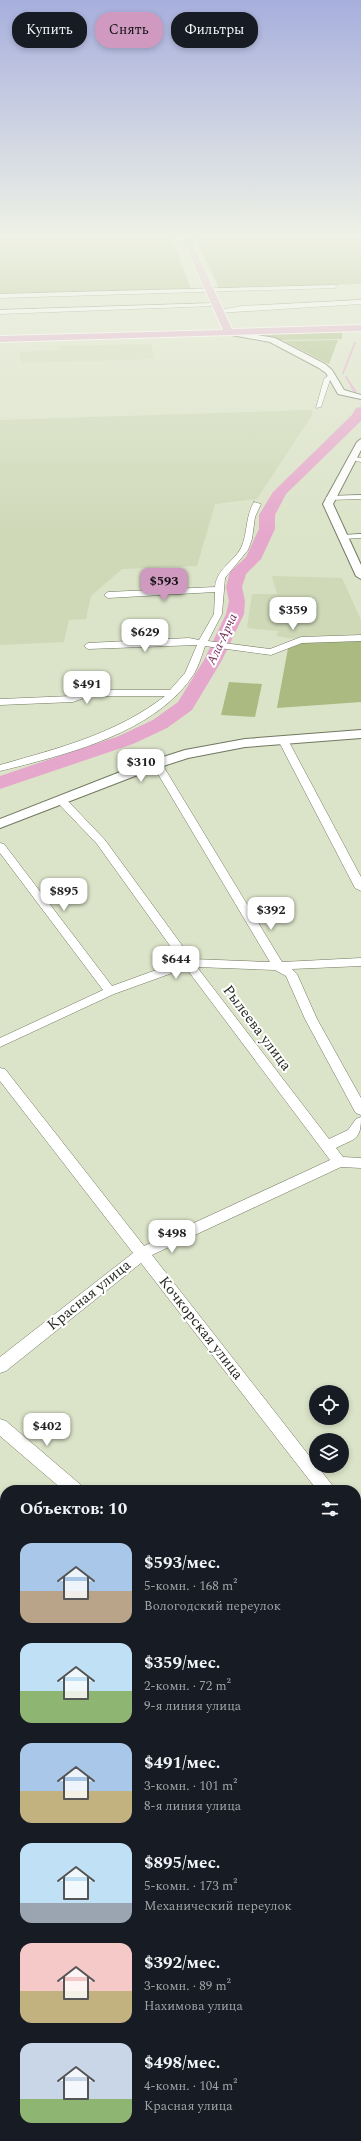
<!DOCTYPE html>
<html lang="ru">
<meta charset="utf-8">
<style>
body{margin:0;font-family:Spectral,serif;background:#242831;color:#f1f3f6;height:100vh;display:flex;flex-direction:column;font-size:15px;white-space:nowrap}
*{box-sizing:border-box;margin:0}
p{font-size:13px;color:#9ea1a6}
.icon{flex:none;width:22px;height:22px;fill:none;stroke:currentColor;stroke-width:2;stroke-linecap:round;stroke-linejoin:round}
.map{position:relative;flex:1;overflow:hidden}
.details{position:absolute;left:0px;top:1485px;width:361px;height:656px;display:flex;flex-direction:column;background:#171b24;border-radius:16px 16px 0 0;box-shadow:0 2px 6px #0003}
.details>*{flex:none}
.banner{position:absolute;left:12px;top:12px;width:337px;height:36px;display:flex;gap:8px}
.fabs{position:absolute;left:309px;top:1385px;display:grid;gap:8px}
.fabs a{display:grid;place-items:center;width:40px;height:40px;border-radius:50%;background:#171b24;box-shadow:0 2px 6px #0003;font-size:20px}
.price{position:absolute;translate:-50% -34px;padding:0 9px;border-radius:8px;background:#fff;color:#222;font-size:13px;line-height:26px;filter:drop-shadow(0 1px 2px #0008)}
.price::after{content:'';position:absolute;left:50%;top:24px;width:12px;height:9px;margin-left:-6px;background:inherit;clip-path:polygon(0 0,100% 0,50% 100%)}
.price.active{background:#cf99c0;color:#111}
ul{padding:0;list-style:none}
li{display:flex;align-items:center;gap:12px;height:100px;padding:0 20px}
li span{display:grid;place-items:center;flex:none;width:112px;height:80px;border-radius:12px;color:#555}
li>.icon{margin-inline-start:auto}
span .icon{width:48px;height:48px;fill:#fffc;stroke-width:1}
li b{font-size:17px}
h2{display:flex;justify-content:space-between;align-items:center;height:48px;padding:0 20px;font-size:17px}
.chip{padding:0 14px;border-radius:16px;background:#171b24;box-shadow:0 2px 6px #0003;font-size:14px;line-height:36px}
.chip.active{background:#cf99c0;color:#111}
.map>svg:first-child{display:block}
.built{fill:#cfd9b8}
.green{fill:#aaba81}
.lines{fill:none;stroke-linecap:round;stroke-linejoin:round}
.stream-far1{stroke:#e6a7cc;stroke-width:2}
.stream{stroke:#e6a7cc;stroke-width:2.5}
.river{fill:#e6a7cc;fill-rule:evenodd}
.minor-casing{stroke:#717860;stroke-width:1}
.tertiary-casing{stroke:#717860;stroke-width:2}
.secondary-casing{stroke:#717860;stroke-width:2}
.primary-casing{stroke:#fff;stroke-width:2}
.minor{fill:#fff;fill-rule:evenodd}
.tertiary{fill:#fff;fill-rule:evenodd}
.secondary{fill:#fff;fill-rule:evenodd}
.primary{fill:#e3acce;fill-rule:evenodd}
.labels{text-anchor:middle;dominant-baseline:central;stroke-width:4;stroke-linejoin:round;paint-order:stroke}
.far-water-label{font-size:13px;font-style:italic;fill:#742c5b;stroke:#fff}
.street-label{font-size:15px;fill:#272a20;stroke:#fff}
</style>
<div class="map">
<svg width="361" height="2141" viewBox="0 0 361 2141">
<rect width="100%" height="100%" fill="#dbe3c8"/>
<g class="built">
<path d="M151,344l4,15 -134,4 -2,-11 41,-2 -1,-4z"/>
<path d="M312,410v5l-55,84 -42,5 -18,62 -75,3 -31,27 -5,23 -17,1 -5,22 -64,3v-225z"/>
<path d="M272,576l70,2 19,42v16l-65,3 -20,-3 2,-5 -31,-3 5,-34h25z"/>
</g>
<g class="green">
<path d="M0,238h172l9,24 -7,1h7l10,26 -191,6z"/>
<path d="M196,238h165v43l-1,3 -141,4z"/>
<path d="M340,331l2,1v7l-62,1 -18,-6z"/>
<path d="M338,340l-9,24 -45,-23z"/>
<path d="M361,641v61l-84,6 12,-65z"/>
<path d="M229,682l33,2 -7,33 -34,-2z"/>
<path d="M361,1554v282l-5,-2v-274z"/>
</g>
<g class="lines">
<g class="stream-far1">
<path d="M343,373l12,-30"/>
<path d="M346,377l7,11"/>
</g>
<path class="stream" d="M352,387l3,4"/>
<path class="river" d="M361,407v14l-75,73 -11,21v14l-14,30 -15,15 -4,13 3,14 -1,13 -22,46 -30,50 -25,18 -34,16 -133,45v-13l119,-40 34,-16 25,-18 26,-42 22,-46 3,-13 -3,-14 4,-15 16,-15 13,-28v-14l14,-23 79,-77 4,-7z"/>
<defs>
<g id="minor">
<path d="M337,285l-2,3 -335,10v-4z"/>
<path d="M361,300v4l-143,9 -3,-2 27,-5z"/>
<path d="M216,303l-2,3 -214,8v-4z"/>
<path d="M329,375l5,1 -4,4 -9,27 -5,1 8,-29z"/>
<path d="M352,457l9,1v4l-11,-2 -2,-1z"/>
<path d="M361,495v4l-32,1 -4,-2 4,-2z"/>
<path d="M254,502l7,2 -6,13 -3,22 -4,11 -23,28 -3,36 -14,27 62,8 31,-12 60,-2v6l-59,2 -31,12 -66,-9c-3,9 -6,19 -11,28 -38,59 -129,81 -194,97v-6c59,-17 116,-31 165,-69h-76l-16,6 -73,3v-6l72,-3 16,-6h82l15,-17 12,-28 -109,4 -4,-3 4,-3 101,-5 10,2 15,-26 1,-22 -107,6 -4,-3 4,-3 107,-5c2,-19 18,-24 26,-39 7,-15 4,-31 13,-46z"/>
<path d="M361,534v4l-19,1 -4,-2 4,-2z"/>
<path d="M283,737l5,3 73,137v14l-6,-3 -77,-148z"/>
<path d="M157,761l5,3 120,198 79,-4v8l-69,3 5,5 20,45 44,79v17l-5,-2 -2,-3 -49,-91 -19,-43 -11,-6 -78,-3 132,172 19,-9 8,-11 5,-2c0,24 -6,21 -25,31l7,9 18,1v10l-20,-1 -189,88 184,235h-19l-176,-227 -135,108 -6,2v-16l133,-104 -133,-172v-13l5,1 139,177 186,-86 -144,-192 -72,26 -114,53v-9l103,-48 -103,-137v-10l4,1 108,142 69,-25 -84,-117 -40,-42 -1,-2 1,-2h8l40,42 87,119 78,3 -118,-198z"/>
<path d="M0,1419l6,2 75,64 3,5h-21l-63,-54z"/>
<path d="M361,1523v18l-5,2v-18z"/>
<path d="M0,1685l5,3v20l-5,-3z"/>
<rect x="8" y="2136" width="24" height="5"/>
</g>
<g id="tertiary">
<path d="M226,330l49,8 50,26 7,6 12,20 17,5v4l-23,-5 -12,-21 -7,-5 -49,-26 -44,-8z"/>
<path d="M361,439v11l-28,54 28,61v14l-5,-3 -33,-72 34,-62z"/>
</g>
<path id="secondary" d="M361,730v8l-116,9 -57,11 -40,13 -148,57v-9l138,-54 47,-15 60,-11z"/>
<path id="primary" d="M182,238h8l42,91 129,-4v6l-361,11v-6l223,-6z"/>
</defs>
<use href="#minor" class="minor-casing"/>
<use href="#tertiary" class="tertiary-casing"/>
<use href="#secondary" class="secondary-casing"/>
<use href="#primary" class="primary-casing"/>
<use href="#minor" class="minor"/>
<use href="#tertiary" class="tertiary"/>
<use href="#secondary" class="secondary"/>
<use href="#primary" class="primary"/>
</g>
<linearGradient id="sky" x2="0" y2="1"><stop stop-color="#a7afdd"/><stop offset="0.44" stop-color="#eff2e6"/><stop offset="1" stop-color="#eff2e6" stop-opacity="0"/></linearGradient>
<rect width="361" height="537" fill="url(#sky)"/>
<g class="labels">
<g class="far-water-label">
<text transform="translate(222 639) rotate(-65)">Ала-Арча</text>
</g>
<g class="street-label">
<text transform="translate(257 1028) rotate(53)">Рылеева улица</text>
<text transform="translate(89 1295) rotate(-39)">Красная улица</text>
<text transform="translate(201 1328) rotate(52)">Кочкорская улица</text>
</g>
</g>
</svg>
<div class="fabs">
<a><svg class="icon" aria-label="locate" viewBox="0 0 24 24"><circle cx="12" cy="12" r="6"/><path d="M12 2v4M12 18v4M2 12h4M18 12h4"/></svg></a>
<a><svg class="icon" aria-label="layers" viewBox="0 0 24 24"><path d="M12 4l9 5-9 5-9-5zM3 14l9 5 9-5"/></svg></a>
</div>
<b class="price active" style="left:164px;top:602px">$593</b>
<b class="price" style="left:293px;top:631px">$359</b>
<b class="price" style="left:145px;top:653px">$629</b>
<b class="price" style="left:87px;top:705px">$491</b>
<b class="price" style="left:141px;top:783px">$310</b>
<b class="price" style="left:64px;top:912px">$895</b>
<b class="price" style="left:271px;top:931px">$392</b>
<b class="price" style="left:176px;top:980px">$644</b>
<b class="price" style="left:172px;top:1254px">$498</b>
<b class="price" style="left:47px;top:1447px">$402</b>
<div class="banner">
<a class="chip">Купить</a>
<a class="chip active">Снять</a>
<a class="chip">Фильтры</a>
</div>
<section class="details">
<h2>Объектов: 10<svg class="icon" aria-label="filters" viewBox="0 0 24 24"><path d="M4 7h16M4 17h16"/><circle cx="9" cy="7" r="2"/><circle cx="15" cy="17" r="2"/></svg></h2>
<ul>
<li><span style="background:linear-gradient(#a9c7e8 60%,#b9a48a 0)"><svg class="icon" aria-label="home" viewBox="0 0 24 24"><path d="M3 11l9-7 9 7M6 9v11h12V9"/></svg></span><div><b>$593/мес.</b><p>5-комн. · 168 m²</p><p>Вологодский переулок</p></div></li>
<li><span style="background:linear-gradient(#bfe0f5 60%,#8fb573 0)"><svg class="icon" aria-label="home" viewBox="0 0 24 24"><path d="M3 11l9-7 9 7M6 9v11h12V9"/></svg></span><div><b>$359/мес.</b><p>2-комн. · 72 m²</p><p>9-я линия улица</p></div></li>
<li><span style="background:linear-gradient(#a9c7e8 60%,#c2b280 0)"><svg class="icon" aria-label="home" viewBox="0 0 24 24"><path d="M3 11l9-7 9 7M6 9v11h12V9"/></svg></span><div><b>$491/мес.</b><p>3-комн. · 101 m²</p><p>8-я линия улица</p></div></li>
<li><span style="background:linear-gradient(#bfe0f5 75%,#9aa5b1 0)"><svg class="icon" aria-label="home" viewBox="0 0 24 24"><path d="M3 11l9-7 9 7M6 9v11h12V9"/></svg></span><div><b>$895/мес.</b><p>5-комн. · 173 m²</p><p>Механический переулок</p></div></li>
<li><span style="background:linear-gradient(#f6c9c9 60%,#c2b280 0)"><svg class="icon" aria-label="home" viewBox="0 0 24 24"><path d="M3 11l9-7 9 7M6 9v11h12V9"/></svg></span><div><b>$392/мес.</b><p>3-комн. · 89 m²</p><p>Нахимова улица</p></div></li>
<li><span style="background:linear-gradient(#c9d6e8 70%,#8fb573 0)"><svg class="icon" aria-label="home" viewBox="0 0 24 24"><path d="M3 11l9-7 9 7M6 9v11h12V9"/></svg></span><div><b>$498/мес.</b><p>4-комн. · 104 m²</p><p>Красная улица</p></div></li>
</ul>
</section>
</div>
